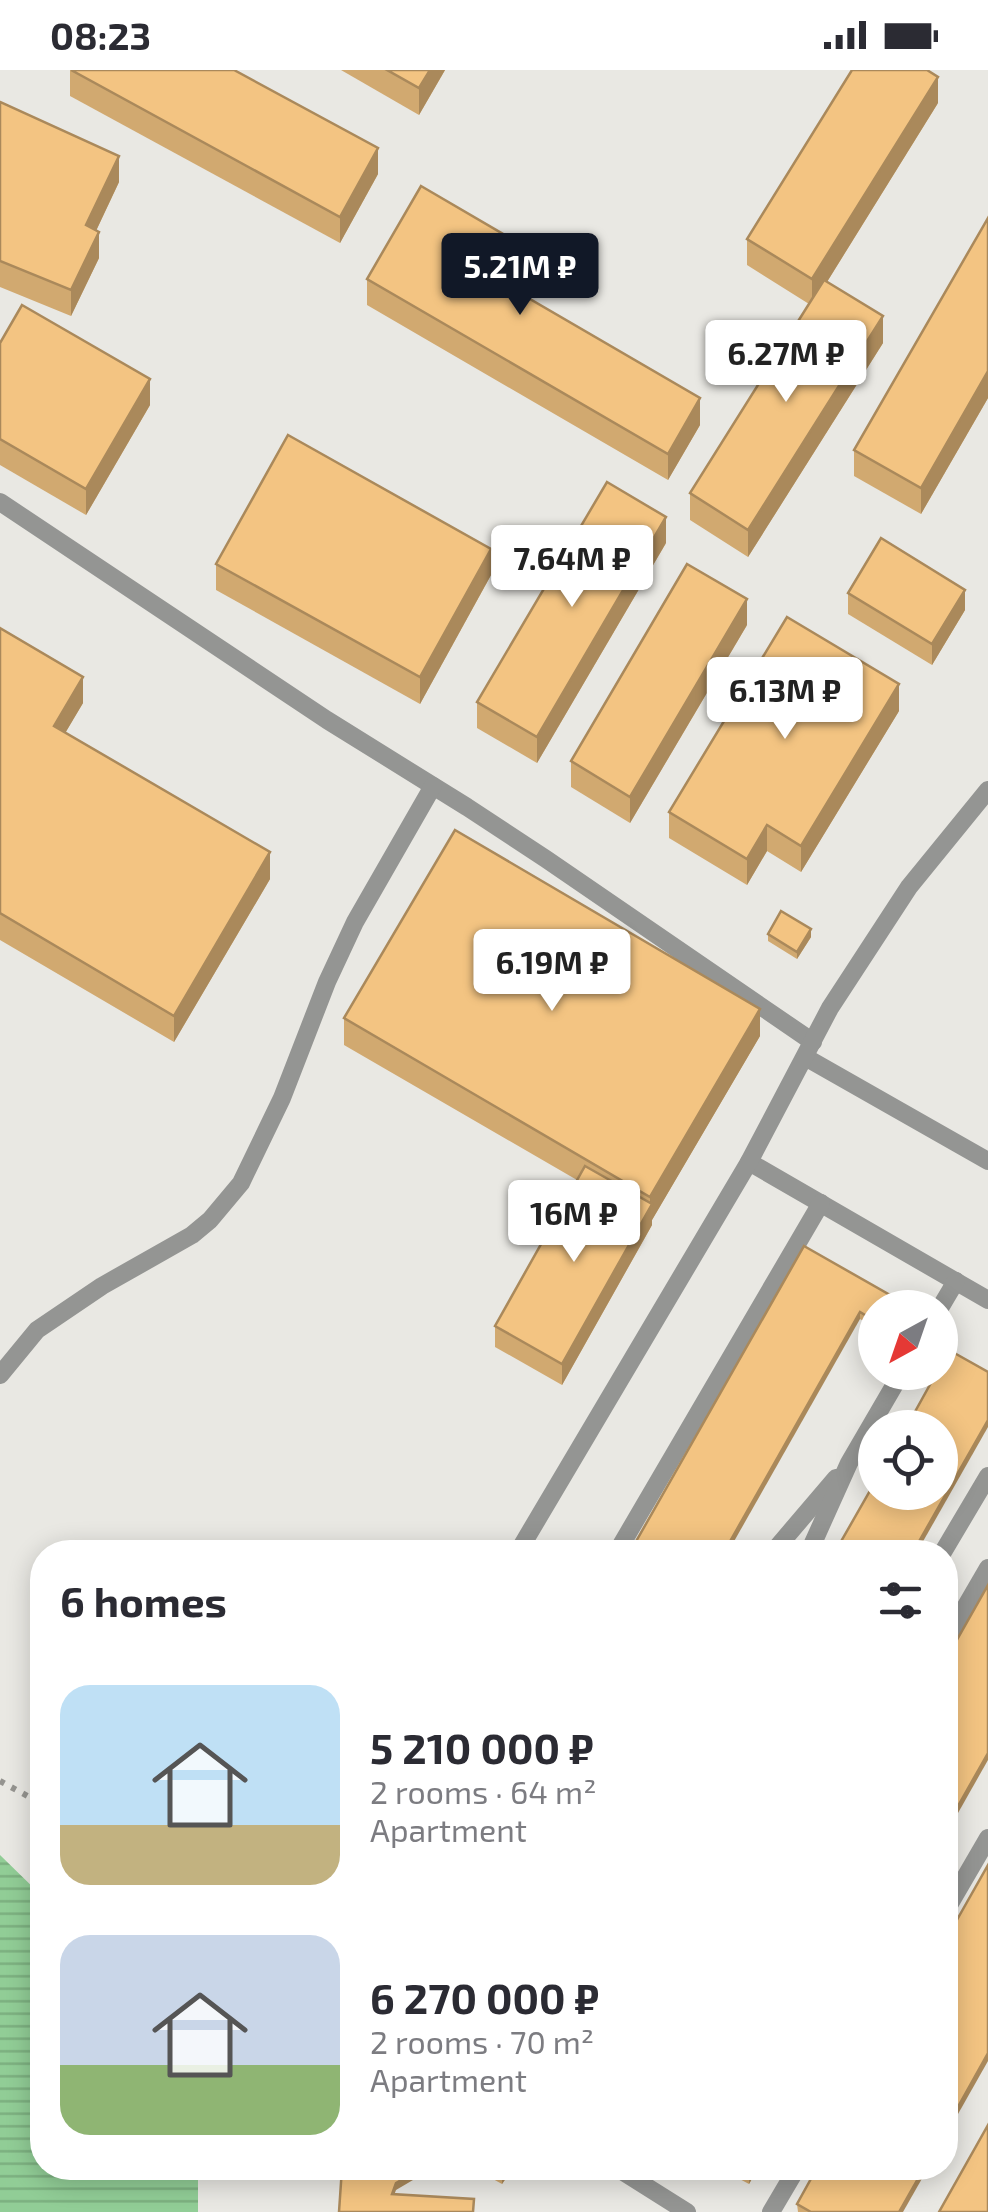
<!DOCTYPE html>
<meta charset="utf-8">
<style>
body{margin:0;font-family:"Exo 2",sans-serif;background:#f2f2f3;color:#2b2b33;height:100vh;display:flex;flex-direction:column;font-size:38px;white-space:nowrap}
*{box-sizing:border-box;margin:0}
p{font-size:32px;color:#7c7c81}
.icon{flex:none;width:55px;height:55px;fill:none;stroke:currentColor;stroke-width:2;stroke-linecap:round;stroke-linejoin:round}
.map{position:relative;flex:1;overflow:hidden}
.drawer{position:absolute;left:30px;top:1470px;width:928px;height:640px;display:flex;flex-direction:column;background:#fff;border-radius:40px;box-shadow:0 5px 25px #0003}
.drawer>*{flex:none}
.needle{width:65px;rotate:220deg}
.fabs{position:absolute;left:858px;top:1220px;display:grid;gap:20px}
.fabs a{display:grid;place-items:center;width:100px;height:100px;border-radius:50%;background:#fff;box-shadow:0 5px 25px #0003;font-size:50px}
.price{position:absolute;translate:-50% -85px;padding:0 22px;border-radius:10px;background:#fff;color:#222;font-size:32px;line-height:65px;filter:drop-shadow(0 2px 5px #0008)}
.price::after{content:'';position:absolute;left:50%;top:60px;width:30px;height:22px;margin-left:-15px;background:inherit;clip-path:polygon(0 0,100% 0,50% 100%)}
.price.on{background:#111827;color:#fff}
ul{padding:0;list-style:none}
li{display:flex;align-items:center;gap:30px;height:250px;padding:0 30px}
li span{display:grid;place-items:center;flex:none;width:280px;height:200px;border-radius:30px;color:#555}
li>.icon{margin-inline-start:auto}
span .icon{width:120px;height:120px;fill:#fffc;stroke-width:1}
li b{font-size:42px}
h2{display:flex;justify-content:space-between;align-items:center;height:120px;padding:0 30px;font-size:42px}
.status{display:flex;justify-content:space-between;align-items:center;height:70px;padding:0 50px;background:#fff;direction:ltr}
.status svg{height:28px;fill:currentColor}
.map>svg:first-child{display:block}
.water{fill:url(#water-rules)}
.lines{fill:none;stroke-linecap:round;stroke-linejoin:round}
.path{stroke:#959490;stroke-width:6;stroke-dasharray:5 8;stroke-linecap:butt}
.lane{stroke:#949593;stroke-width:18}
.wall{fill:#d1a970}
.shaded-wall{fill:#aa895b}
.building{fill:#f3c482;stroke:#aa895b;stroke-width:2.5}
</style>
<div class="status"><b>08:23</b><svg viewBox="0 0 49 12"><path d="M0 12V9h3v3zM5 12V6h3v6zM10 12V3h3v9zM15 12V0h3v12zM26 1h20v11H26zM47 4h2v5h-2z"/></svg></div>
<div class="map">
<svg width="988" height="2142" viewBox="0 0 988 2142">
<defs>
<pattern id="water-rules" width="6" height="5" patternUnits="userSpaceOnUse" patternTransform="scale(2.5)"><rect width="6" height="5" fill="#91cd96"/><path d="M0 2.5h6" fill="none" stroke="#7caf80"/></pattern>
</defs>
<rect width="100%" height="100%" fill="#e9e8e3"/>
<path class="water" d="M0,1785l42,41v272h156v44h-198z"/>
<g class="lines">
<path class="path" d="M0,1711l42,23"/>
<g class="lane">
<path d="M0,432l327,218 140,87 79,52 267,183"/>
<path d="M805,987l183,104"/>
<path d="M749,1092l239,138"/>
<path d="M940,1238l16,-27"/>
<path d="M0,1305l37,-45 65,-44 90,-51 18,-15 31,-37 41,-85 45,-116 28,-60 78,-136"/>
<path d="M518,1482l231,-390 81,-154 79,-121 79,-97"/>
<path d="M617,1482l204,-349"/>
<path d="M773,1482l63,-74"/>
<path d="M809,1482l40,-89 53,-91"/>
<path d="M943,1482l45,-76"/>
<path d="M945,1572l43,-74"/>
<path d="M945,1842l43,-74"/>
<path d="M617,2098l70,44"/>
<path d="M771,2142l26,-44"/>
</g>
</g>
<g class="wall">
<path d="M70,0l308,104 -38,69 -270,-147z"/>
<path d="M341,0h104l-26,45z"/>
<path d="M0,32l119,80 -23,49 3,27 -28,58 -71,-29z"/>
<path d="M938,33l-111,179 56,61 -135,214 -58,-37v-27l119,-189 -62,-39v-26z"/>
<path d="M988,148v180l-67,116 -67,-38v-26z"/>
<path d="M367,209l172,2 -10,17 171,127 -32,55 -301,-175z"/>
<path d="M0,273l150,62 -64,110 -86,-50z"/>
<path d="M666,473l-129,220 -60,-35v-26z"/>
<path d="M216,494l275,11 -71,129 -204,-114z"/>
<path d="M848,523l117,17 -33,55 -84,-51z"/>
<path d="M747,555l-117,198 -59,-36v-26z"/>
<path d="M0,558l83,75 -18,30 205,146 -96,163 -174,-102z"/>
<path d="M899,641l-98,161 -34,-21 -20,34 -78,-47v-26z"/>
<path d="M768,864l43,3 -14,22 -29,-18z"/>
<path d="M344,948l416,18 -108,184v5l-90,160 -67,-38v-21l82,-146 -233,-135z"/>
<path d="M804,1176l93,60 -1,2h-21v20l-15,-9z"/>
<path d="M473,2098h40l-11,16z"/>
<path d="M719,2098h39l-9,16z"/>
<path d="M797,2134l106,8h-105z"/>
</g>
<g class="shaded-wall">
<path d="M430,0h15l-26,45v-27z"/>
<path d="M938,7v26l-126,203v-27z"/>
<path d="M378,78v26l-38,69v-26z"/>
<path d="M119,86v26l-33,70v-27z"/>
<path d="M99,162v26l-28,58v-26z"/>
<path d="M539,185v26l-21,37v-26z"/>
<path d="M883,246v27l-135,214v-27z"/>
<path d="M988,301v27l-67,116v-26z"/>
<path d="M150,309v26l-64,110v-26z"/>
<path d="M700,328v27l-32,55v-26z"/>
<path d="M666,447v26l-129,220v-26z"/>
<path d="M491,479v26l-71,129v-27z"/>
<path d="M965,520v20l-33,55v-21z"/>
<path d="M747,529v26l-117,198v-26z"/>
<path d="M83,607v26l-29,49v-26z"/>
<path d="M899,614v27l-98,161v-26z"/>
<path d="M767,755v26l-20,34v-26z"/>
<path d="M270,782v27l-96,163v-26z"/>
<path d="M811,859v8l-14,22v-7z"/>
<path d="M760,939v27l-108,184v5l-90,160v-21l88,-157v-10z"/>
<path d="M860,1242v7l-132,233h-4z"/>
<path d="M988,1350v7l-71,125h-4z"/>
<path d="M988,1683v7l-43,76v-7z"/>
<path d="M988,1983v8l-43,76v-7z"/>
<path d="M415,2098l-2,12 -17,10 -4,11v-7l4,-11z"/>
<path d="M508,2098h5l-11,16v-8z"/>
<path d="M754,2098h4l-9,16v-7z"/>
<path d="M924,2098h4l-25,44h-4z"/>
</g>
<g class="building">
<path d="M71,0h163l144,78 -38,69z"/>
<path d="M387,0h43l-11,18z"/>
<path d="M852,0h75l11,7 -126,202 -65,-40z"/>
<path d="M0,32l119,54 -33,69 13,7 -28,58 -71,-29z"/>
<path d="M421,116l118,69 -21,37 182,106 -32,56 -301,-175z"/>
<path d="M988,148v153l-67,117 -67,-38z"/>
<path d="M824,210l59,36 -135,214 -58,-37z"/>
<path d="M22,235l128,74 -64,110 -86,-50v-96z"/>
<path d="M288,365l203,114 -71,128 -204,-113z"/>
<path d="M607,412l59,35 -129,220 -60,-35z"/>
<path d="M881,468l84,52 -33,54 -84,-51z"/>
<path d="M687,494l60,35 -117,198 -59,-36z"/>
<path d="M787,547l112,67 -98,162 -34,-21 -20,34 -78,-47z"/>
<path d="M0,558l83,49 -29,49 216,126 -96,164 -174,-103z"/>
<path d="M455,760l305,179 -110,188 -306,-179z"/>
<path d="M781,841l30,18 -14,23 -29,-18z"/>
<path d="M585,1096l67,38 -90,160 -67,-38z"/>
<path d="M804,1176l93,53 -5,9h-17v13l-15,-9 -136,240h-94z"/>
<path d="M949,1280l39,22v48l-75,132h-78l40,-70v10h65v-64h-34l31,-56h3v-5z"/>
<path d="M988,1515v168l-43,76v-168z"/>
<path d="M988,1795v188l-43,77v-189z"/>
<path d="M988,2055v87h-49z"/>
<path d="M342,2098h72l-1,5 -17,10 -4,11 82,5 -1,13h-134z"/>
<path d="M486,2098h22l-6,8z"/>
<path d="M732,2098h22l-5,9z"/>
<path d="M817,2098h107l-25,44h-88l-14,-8z"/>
</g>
</svg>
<div class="fabs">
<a><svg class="needle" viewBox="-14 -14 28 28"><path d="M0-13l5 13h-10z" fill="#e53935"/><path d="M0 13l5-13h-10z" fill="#7c7c81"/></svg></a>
<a><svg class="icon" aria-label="locate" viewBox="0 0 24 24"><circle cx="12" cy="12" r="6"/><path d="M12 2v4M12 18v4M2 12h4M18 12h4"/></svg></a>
</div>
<b class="price on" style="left:520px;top:248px">5.21M ₽</b>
<b class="price" style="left:786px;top:335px">6.27M ₽</b>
<b class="price" style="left:572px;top:540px">7.64M ₽</b>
<b class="price" style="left:785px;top:672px">6.13M ₽</b>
<b class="price" style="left:552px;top:944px">6.19M ₽</b>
<b class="price" style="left:574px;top:1195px">16M ₽</b>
<section class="drawer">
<h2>6 homes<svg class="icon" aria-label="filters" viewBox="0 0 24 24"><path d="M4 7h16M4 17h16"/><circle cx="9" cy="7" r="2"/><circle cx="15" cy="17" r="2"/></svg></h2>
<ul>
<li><span style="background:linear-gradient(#bfe0f5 70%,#c2b280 0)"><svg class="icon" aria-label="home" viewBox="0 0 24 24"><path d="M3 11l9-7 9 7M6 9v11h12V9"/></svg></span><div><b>5 210 000 ₽</b><p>2 rooms · 64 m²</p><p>Apartment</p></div></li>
<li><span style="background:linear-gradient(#c9d6e8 65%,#8fb573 0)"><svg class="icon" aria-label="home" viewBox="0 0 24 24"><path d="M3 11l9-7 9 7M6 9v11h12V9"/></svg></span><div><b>6 270 000 ₽</b><p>2 rooms · 70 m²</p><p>Apartment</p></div></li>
</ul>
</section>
</div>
